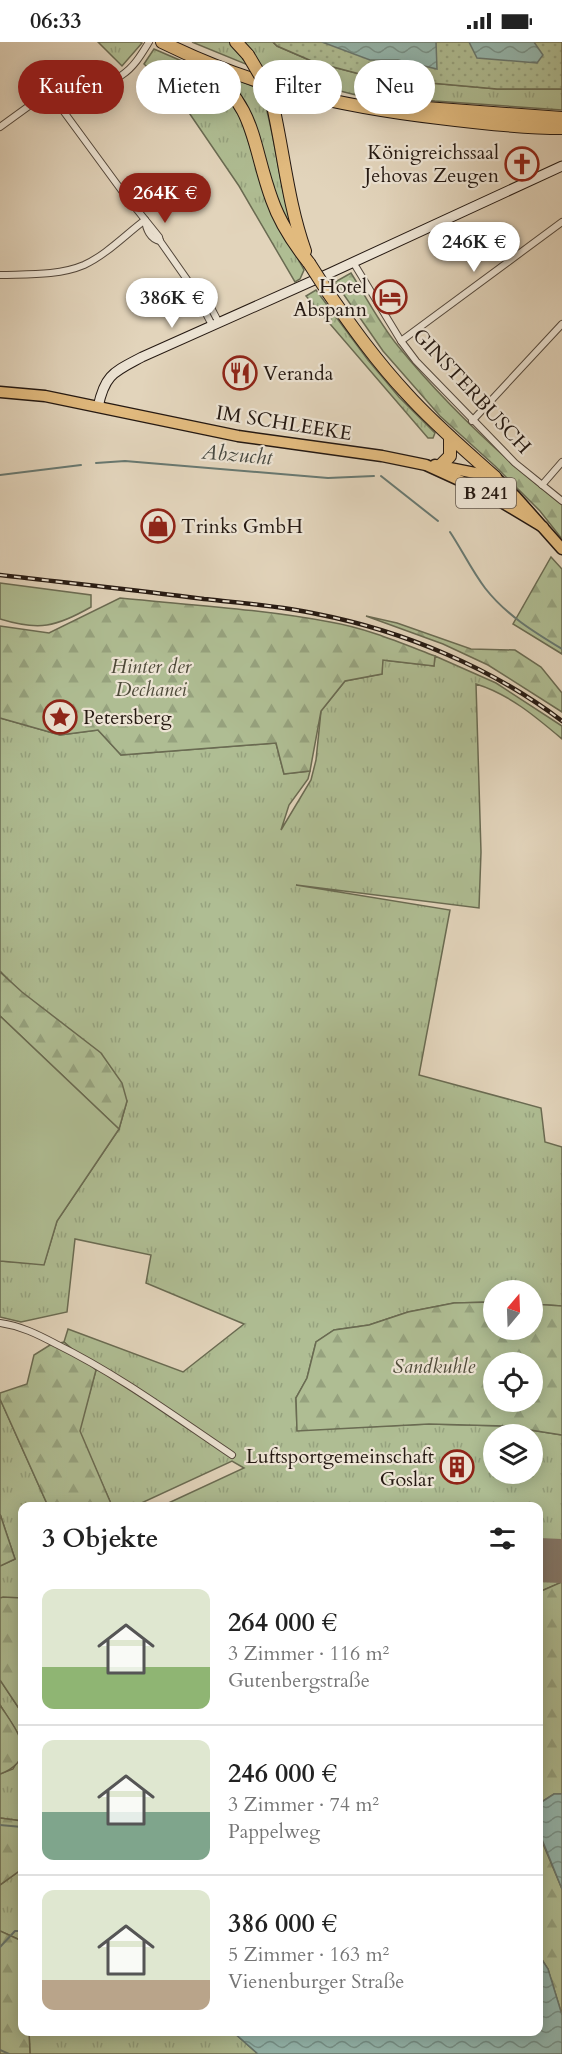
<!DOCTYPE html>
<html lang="de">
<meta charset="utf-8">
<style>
body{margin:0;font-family:Cardo,serif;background:#f6f6f6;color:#222;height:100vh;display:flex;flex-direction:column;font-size:22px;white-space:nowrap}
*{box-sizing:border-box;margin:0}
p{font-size:20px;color:#767676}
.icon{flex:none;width:33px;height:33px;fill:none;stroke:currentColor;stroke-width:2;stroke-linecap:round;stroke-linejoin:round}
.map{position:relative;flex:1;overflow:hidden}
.panel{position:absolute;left:18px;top:1460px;width:525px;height:534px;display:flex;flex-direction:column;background:#fff;border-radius:12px;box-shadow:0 3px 15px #0003}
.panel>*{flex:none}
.guide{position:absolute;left:18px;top:18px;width:526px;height:54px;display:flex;gap:12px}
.needle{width:39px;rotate:19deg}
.controls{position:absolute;left:483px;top:1238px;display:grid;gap:12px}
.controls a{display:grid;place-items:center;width:60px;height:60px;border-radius:50%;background:#fff;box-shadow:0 3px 15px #0003;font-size:30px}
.price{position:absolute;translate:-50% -51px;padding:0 14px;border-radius:21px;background:#fff;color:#222;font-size:20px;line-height:39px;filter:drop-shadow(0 2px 3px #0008)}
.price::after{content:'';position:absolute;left:50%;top:36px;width:18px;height:14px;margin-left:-9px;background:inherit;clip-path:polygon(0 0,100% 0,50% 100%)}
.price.on{background:#8f2418;color:#fff}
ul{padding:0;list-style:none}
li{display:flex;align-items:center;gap:18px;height:150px;padding:0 24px}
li+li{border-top:2px solid #e0e0e0}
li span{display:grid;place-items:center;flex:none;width:168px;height:120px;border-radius:12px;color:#555}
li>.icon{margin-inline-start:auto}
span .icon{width:72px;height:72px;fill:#fffc;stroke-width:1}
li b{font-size:26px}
h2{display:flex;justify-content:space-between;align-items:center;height:72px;padding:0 24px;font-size:26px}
.chip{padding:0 21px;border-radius:27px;background:#fff;box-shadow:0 3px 15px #0003;font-size:21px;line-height:54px}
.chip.on{background:#8f2418;color:#fff}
.status{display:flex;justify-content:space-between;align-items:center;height:42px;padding:0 30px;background:#fff;direction:ltr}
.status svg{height:16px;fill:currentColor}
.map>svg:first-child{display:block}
.grass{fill:url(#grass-tufts);stroke:#6a6b52;stroke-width:1.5;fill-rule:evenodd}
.forest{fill:url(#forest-firs);stroke:#6a6b52;stroke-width:1.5;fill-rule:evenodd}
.park{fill:url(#park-dots);stroke:#6a6b52;stroke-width:1.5}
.garden{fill:#afbd93;stroke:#6a6b52;stroke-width:1.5}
.water{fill:url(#water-waves);stroke:#687870;stroke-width:1.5}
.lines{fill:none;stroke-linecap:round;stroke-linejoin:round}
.stream{stroke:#687870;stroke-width:2}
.runway{stroke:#847666;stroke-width:44}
.street-casing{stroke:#54483c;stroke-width:8}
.secondary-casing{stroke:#251912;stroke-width:11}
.primary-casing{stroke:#251912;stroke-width:13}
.highway-casing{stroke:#251912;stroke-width:14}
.street{stroke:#ece3d3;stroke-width:6}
.secondary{stroke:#ece3d3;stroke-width:9}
.primary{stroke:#e1ba7e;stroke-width:10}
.highway{stroke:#e1ba7e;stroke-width:12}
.rail-casing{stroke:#251912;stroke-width:4.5}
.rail{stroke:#ece3d3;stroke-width:2;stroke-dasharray:7;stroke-linecap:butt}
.highway-bridge-casing{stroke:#251912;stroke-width:14;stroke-linecap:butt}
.highway-bridge{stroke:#e1ba7e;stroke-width:12}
.labels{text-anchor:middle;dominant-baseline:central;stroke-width:4.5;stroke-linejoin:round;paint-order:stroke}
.shield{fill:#ece3d3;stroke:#61564c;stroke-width:1.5}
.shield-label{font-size:18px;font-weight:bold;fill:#251912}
.poi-label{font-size:20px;fill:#251912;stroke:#ece3d3;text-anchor:end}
.street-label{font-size:20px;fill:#251912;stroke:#ece3d3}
.park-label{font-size:20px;font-style:italic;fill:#4e4a39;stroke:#ece3d3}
.water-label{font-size:21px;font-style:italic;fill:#474941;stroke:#ece3d3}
</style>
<div class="status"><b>06:33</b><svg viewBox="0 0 49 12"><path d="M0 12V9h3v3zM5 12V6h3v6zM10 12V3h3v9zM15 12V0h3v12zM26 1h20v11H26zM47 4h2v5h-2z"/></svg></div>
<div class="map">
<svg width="562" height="2012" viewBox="0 0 562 2012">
<defs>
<pattern id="grass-tufts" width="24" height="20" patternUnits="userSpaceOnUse" patternTransform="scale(1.5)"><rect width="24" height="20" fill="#afbd93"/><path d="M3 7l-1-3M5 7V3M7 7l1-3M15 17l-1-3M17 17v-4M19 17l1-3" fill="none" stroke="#96a27e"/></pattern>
<pattern id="forest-firs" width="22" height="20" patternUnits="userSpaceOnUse" patternTransform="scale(1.5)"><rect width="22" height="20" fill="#afbd93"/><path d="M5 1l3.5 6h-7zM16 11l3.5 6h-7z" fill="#96a27e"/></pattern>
<pattern id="park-dots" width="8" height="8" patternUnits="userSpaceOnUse" patternTransform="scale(1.5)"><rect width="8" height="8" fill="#afbd93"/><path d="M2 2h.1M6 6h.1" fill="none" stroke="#96a27e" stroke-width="1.8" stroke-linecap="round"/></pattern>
<pattern id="water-waves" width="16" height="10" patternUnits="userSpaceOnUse" patternTransform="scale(1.5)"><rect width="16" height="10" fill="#95b8af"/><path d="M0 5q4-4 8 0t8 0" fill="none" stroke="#79958d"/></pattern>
</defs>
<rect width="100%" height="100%" fill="#e2d4bb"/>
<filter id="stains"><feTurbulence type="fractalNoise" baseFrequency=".00333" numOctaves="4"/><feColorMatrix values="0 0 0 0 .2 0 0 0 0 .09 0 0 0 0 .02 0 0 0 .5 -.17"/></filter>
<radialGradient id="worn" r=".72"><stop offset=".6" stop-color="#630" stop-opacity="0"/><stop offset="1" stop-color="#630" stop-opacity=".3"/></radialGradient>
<g class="grass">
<path d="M98,0h42l2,1 -20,23z"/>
<path d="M192,0h38l14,18 14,1 -15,-19h30l4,4 37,16 61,16 122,11h65v21l-127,-9 -66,-7 -13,1 -91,-23z"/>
<path d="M154,7l44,19 18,12 23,31 28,90 37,69 -4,9 -5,3 -56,-96 -60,-88 -35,-34z"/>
<path d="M232,35l29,13c16,48 17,99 35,147l-6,-4 -61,-152z"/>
<path d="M316,248l52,70 31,37 36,36 -2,5h-5l-122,-142z"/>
<path d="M435,614l61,27 66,43v13c-26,-22 -53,-45 -86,-55l5,168 -2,56 -183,-23 154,25 -31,165 122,33 4,34 17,5v159l-29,-2 -1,-14h-38l-1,12 -39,1 -46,9 -39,13 -35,5 -18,12 -9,36 -11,20 1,32 132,-6 76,2 57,9v147l-23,10 -1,-86h-376l82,-38 -12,-7 -97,45h-23l-33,-75 17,-61 -32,-28 4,-13 115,43 61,-48 -98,-41 5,-28 -76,-16 -8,73 -46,10 -21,-5v-56l44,3 13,-43 62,-92 8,-28 -127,-130v-253l60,17 38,-5 23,25 155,-12 8,31 26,-3 -2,8 -19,26 -8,25 30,-50 5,-20 5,-49 24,-30 37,-7v-14l52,6zM494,1392h38v39h-38z"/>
<path d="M0,1357l48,107h-26v92h-22v-32l15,-7 -15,-45z"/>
<path d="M0,1638l22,33v27l-22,-35z"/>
<path d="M22,1711v68l-22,-3v-44l13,-5z"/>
<path d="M22,1827v72l-22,-10v-46z"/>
<path d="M29,1989h203l26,23h-228z"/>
</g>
<g class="forest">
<path d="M351,231c15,24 29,51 47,73 48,59 105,112 164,159v34l-22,-28 -45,-45 -55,-50 -57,-65 -48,-69z"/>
<path d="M551,515l11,12v85l-49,-30z"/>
<path d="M120,556c70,7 141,11 210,24 36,6 71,21 105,34l-1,10 -51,-6 -1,14 -37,7 -24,30 -11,60 -26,3 -8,-31 -155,12 -23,-25 -38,5 -60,-17v-92l49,7z"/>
<path d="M366,574l31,7 74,26 44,1 26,17 21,26v19l-74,-47 -45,-21z"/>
<path d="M0,930l22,20 79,61 21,30 5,18 -8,28 -119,-113z"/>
<path d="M493,1260l1,27h38l1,-25 29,2v129l-57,-9 -76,-2 -132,7 -1,-33 11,-20 9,-36 18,-12 35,-5 39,-13 46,-9zM494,1320h38v39h-38z"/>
<path d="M64,1300l32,28 -16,61 32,75h-64l-48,-107v-6l27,-9 7,-29 16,-10z"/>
<path d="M0,1472l15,45 -15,7z"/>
<path d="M562,1540v212h-8l-14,9 -1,11v-222z"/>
<path d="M3,1555l19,1v115l-22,-33v-82z"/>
<path d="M0,1663c16,25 41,53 0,69z"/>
<path d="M0,1776l22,3v48l-22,16z"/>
<path d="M538,1790l24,57v126l-14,-46 -9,-14z"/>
<path d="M0,1889l22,10v90h7l1,23h-30z"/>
</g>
<path class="park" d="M273,0h289v47h-65l-122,-11 -61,-16 -37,-16z"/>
<g class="garden">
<path d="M0,541l91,12v12c-35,20 -52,24 -91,12z"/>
<path d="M0,974l119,113 -62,92 -13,44 -44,-4z"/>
</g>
<g class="water">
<path d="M322,0h114l1,27 -39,-9h-28z"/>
<path d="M469,0h65l9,13 -6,8 -60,-5z"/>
<path d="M554,1752h8v95l-23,-57 1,-29z"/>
<path d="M539,1913l9,14 14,46v39h-304l-26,-23h306z"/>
</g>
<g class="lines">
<g class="stream">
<path d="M96,421l29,-2 203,17 46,-2"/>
<path d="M0,433l81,-10"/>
<path d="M381,434l57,45"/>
<path d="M450,490c12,18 22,39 35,56 21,27 49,44 77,61"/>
<path d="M0,1783l22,2"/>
<path d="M0,1905l15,-16h7"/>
<path d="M0,2008l9,4"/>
</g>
<path class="runway" d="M538,1518l24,1"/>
<defs>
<g id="street">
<path d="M149,0c-8,13 -15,25 -27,33 -7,5 -15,8 -22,10 -19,5 -39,0 -36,27l58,79 37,46 1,4 40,57 1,6 11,21"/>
<path d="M0,85l40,-29 10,-3 15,4"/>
<path d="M145,178c1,9 5,19 15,21"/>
<path d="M353,220l48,79 15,20 99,102 47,38"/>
<path d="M0,233c27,-1 58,1 84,-10 22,-10 41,-30 61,-45"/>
<path d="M200,256l8,4 11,21"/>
<path d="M401,299l161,-119"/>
<path d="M472,379l90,-97"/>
<path d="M542,443l20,-23"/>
<path d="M0,1281c21,3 37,11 56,21 63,31 118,72 176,111"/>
</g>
<path id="secondary" d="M98,365c7,-33 16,-35 44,-50l188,-84 232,-107"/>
<g id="primary">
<path d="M0,350l45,4 193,40 144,20 44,9 57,26 60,36"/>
<path d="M435,423l60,12 20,19 47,53"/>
</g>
<g id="highway">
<path d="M162,0c91,45 176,64 277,76 40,5 82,10 123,10"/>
<path d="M236,0l12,13"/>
<path d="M205,25c53,42 46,76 67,133 8,23 22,44 37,63"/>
<path d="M273,64c11,49 15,97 32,145"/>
<path d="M426,66l136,10"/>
<path d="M327,249c25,36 50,71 80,103 27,30 58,56 88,83"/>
<path d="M441,423l9,-9v-19"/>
</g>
</defs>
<use href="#street" class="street-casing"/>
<use href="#secondary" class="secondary-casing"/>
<use href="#primary" class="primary-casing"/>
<use href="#highway" class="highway-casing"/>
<use href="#street" class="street"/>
<use href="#secondary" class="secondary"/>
<use href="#primary" class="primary"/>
<use href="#highway" class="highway"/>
<defs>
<path id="rail" d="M0,533c68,8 136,15 204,24 38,4 76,7 113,15 87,17 175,54 245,107"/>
</defs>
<use href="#rail" class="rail-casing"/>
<use href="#rail" class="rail"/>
<defs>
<g id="highway-bridge">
<path d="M248,13l16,27 9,24"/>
<path d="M309,221l18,28"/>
</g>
</defs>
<use href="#highway-bridge" class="highway-bridge-casing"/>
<use href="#highway-bridge" class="highway-bridge"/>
</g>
<defs>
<symbol id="church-ring" viewBox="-11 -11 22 22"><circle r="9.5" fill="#ece3d3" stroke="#8f2418" stroke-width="1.5"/><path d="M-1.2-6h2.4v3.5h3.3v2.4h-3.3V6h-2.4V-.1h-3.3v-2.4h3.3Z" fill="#8f2418"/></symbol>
<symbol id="hotel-ring" viewBox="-11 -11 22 22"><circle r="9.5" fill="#ece3d3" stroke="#8f2418" stroke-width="1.5"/><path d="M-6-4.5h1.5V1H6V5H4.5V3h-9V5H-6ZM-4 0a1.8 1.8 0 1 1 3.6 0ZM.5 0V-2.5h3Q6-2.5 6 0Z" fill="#8f2418"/></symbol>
<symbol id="restaurant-ring" viewBox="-11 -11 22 22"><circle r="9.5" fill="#ece3d3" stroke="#8f2418" stroke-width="1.5"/><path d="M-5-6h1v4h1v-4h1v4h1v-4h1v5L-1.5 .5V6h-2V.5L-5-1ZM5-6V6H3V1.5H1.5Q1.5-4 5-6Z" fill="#8f2418"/></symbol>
<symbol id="shop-ring" viewBox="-11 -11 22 22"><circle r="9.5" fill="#ece3d3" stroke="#8f2418" stroke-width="1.5"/><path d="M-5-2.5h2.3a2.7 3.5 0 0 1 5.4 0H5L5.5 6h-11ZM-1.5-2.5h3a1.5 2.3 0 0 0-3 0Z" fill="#8f2418"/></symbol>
<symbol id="sight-ring" viewBox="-11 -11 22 22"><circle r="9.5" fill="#ece3d3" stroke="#8f2418" stroke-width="1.5"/><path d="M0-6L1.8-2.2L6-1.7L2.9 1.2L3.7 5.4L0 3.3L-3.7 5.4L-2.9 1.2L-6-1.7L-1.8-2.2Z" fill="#8f2418"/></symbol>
<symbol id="building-ring" viewBox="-11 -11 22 22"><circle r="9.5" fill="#ece3d3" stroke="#8f2418" stroke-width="1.5"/><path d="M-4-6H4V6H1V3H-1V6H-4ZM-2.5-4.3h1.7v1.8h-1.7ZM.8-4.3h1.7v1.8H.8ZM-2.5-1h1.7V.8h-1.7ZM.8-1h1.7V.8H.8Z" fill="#8f2418"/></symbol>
</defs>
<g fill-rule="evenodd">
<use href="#church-ring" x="503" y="103" width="38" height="38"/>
<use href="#hotel-ring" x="371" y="236" width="38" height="38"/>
<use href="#restaurant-ring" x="221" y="312" width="38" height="38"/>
<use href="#shop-ring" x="139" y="465" width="38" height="38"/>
<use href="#sight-ring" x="41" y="656" width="38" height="38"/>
<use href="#building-ring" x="438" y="1406" width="38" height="38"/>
</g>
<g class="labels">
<rect class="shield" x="456" y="436" width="60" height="30" rx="4.5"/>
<g class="shield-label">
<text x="486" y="451">B 241</text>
</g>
<g class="poi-label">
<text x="499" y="110">Königreichssaal<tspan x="499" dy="23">Jehovas Zeugen</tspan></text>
<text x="367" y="244">Hotel<tspan x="367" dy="23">Abspann</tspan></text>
<text x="263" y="331" text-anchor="start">Veranda</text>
<text x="181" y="484" text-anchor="start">Trinks GmbH</text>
<text x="83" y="675" text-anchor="start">Petersberg</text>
<text x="434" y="1414">Luftsportgemeinschaft<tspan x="434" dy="23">Goslar</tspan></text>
</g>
<g class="street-label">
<text transform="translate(472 349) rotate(47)">GINSTERBUSCH</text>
<text transform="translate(284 381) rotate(9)">IM SCHLEEKE</text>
</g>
<g class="park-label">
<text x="151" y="624">Hinter der<tspan x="151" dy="23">Dechanei</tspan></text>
<text x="434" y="1324">Sandkuhle</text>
</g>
<g class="water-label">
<text transform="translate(237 413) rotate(5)">Abzucht</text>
</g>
</g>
<rect width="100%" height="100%" filter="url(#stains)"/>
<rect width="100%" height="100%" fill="url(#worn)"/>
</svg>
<div class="controls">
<a><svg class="needle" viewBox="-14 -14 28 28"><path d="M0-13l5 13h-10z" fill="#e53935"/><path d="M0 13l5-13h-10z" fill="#767676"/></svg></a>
<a><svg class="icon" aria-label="locate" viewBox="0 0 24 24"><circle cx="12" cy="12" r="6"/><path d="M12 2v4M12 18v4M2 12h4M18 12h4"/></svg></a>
<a><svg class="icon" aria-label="layers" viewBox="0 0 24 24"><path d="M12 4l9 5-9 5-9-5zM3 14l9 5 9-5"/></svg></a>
</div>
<b class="price on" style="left:165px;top:182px">264K €</b>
<b class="price" style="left:474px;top:231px">246K €</b>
<b class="price" style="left:172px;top:287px">386K €</b>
<div class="guide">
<a class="chip on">Kaufen</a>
<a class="chip">Mieten</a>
<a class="chip">Filter</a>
<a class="chip">Neu</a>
</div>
<section class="panel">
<h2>3 Objekte<svg class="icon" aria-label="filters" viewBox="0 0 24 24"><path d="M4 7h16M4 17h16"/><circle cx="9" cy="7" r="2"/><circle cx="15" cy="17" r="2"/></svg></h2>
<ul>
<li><span style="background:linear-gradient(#dfe7d0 65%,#8fb573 0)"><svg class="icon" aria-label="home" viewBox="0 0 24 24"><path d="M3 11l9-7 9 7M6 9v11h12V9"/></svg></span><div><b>264 000 €</b><p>3 Zimmer · 116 m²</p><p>Gutenbergstraße</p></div></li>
<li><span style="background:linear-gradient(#dfe7d0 60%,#7fa58c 0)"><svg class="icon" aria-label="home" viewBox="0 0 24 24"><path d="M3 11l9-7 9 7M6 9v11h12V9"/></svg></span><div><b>246 000 €</b><p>3 Zimmer · 74 m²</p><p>Pappelweg</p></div></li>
<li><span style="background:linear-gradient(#dfe7d0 75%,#b9a48a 0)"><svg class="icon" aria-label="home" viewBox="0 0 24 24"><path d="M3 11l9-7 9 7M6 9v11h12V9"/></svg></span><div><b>386 000 €</b><p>5 Zimmer · 163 m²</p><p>Vienenburger Straße</p></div></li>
</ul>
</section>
</div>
